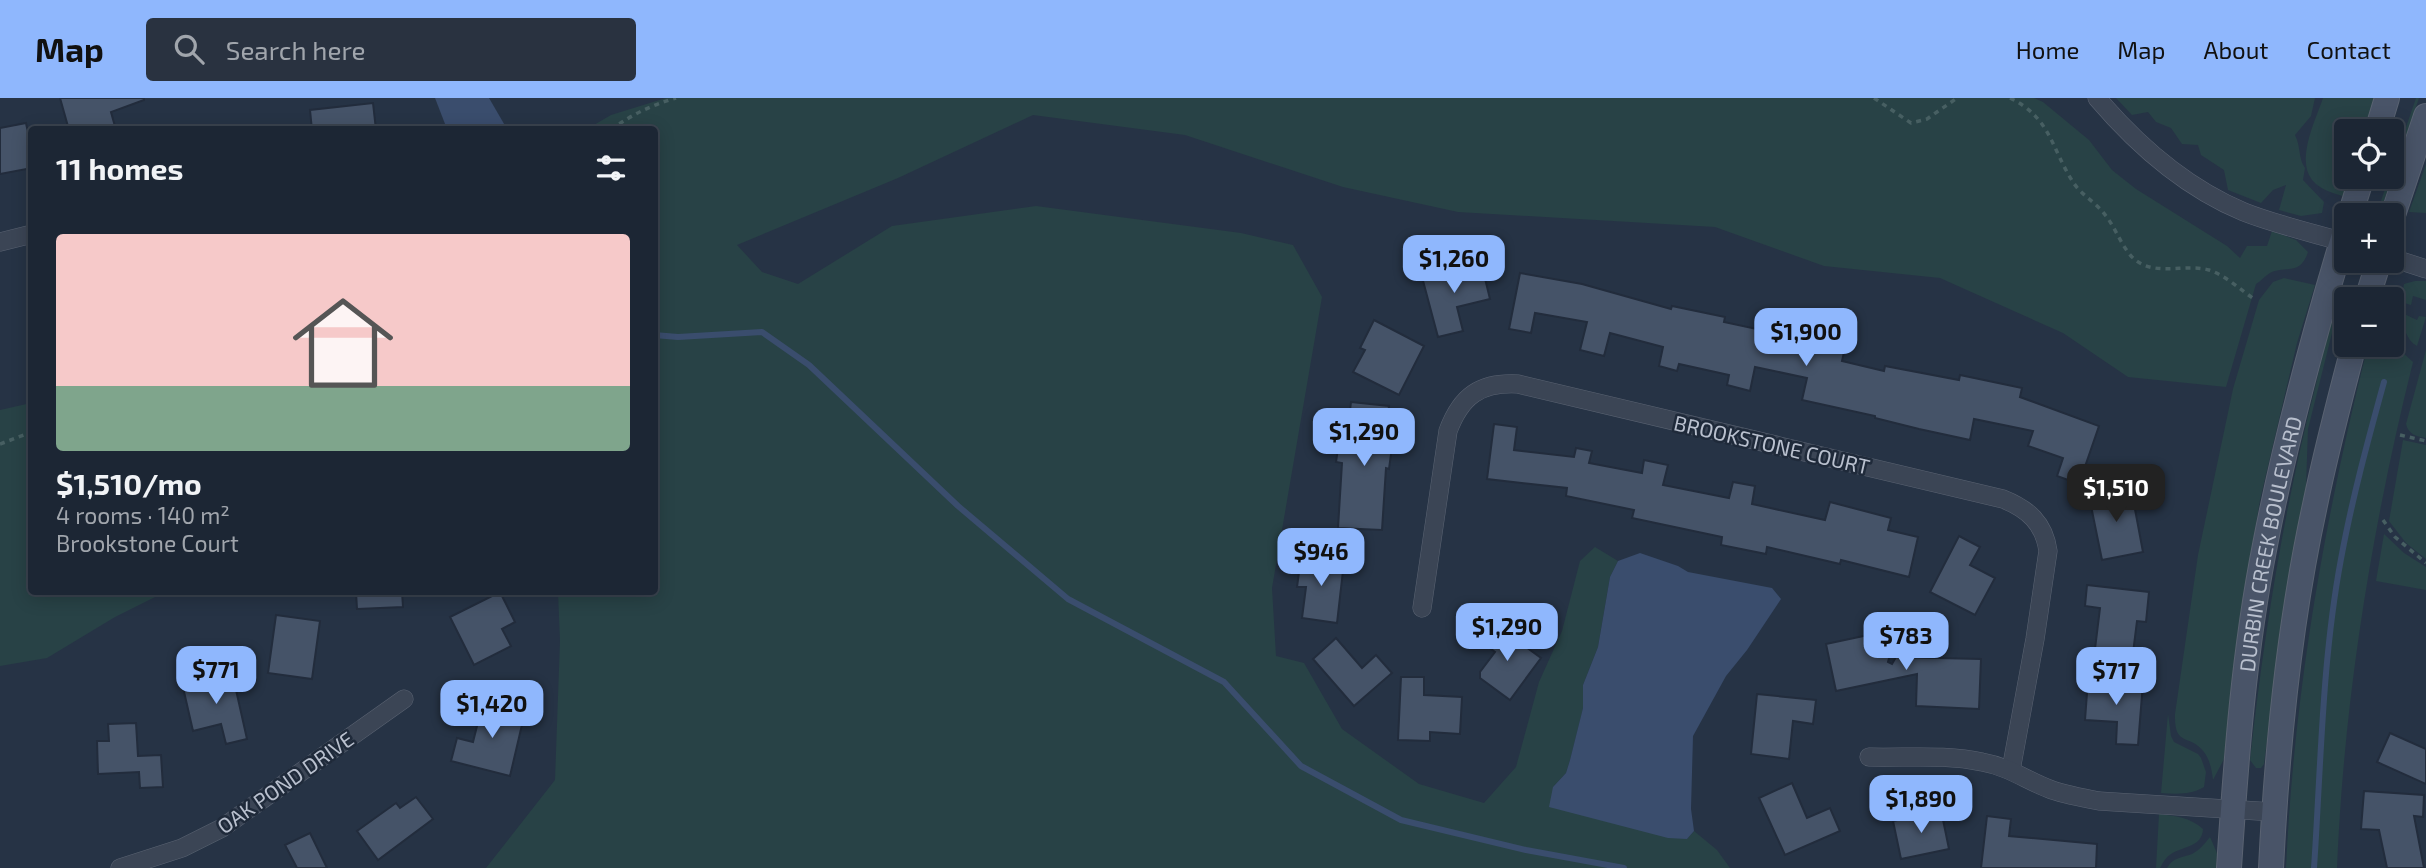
<!DOCTYPE html>
<meta charset="utf-8">
<style>
body{margin:0;font-family:"Exo 2",sans-serif;background:#293240;color:#f1f3f6;height:100vh;display:flex;flex-direction:column;font-size:26px;white-space:nowrap}
*{box-sizing:border-box;margin:0}
p{font-size:23px;color:#a0a5ac}
.icon{flex:none;width:38px;height:38px;fill:none;stroke:currentColor;stroke-width:2;stroke-linecap:round;stroke-linejoin:round}
.map{position:relative;flex:1;overflow:hidden}
.drawer{position:absolute;left:28px;top:28px;width:630px;height:469px;display:flex;flex-direction:column;background:#1c2634;border-radius:7px;box-shadow:0 4px 18px #0003,0 0 0 2px #3a434f}
.drawer>*{flex:none}
.tools{position:absolute;left:2334px;top:21px;display:grid;gap:14px}
.tools a{display:grid;place-items:center;width:70px;height:70px;border-radius:7px;background:#1c2634;box-shadow:0 4px 18px #0003,0 0 0 2px #3a434f;font-size:35px}
.price{position:absolute;translate:-50% -60px;padding:0 16px;border-radius:14px;background:#8fb7fd;color:#111;font-size:23px;line-height:46px;filter:drop-shadow(0 2px 4px #0008)}
.price::after{content:'';position:absolute;left:50%;top:42px;width:21px;height:16px;margin-left:-10px;background:inherit;clip-path:polygon(0 0,100% 0,50% 100%)}
.price.current{background:#222;color:#fff}
ul{padding:0;list-style:none}
li{display:grid;align-content:center;gap:14px;height:371px;padding:0 28px}
li span{display:grid;place-items:center;height:217px;border-radius:7px;color:#555}
li>.icon{margin-inline-start:auto}
span .icon{width:126px;height:126px;fill:#fffc;stroke-width:1}
li b{font-size:30px}
h2{display:flex;justify-content:space-between;align-items:center;height:84px;padding:0 28px;font-size:30px}
header{display:flex;align-items:center;gap:42px;box-sizing:border-box;height:98px;padding:0 35px;background:#8fb7fd;color:#111}
header strong{font-size:33px}
nav{display:flex;gap:38px;margin-inline-start:auto;font-size:24px}
.search{width:490px;height:63px;background:#293240;display:flex;align-items:center;gap:18px;box-sizing:border-box;padding:0 24px;border-radius:7px;color:#a0a5ac;font-size:26px}
.map>svg:first-child{display:block}
.green{fill:#284246}
.water{fill:#3a4d6d}
.lines{fill:none;stroke-linecap:round;stroke-linejoin:round}
.stream{stroke:#3a4d6d;stroke-width:6}
.building{fill:#455368;stroke:#222c3c;stroke-width:2}
.street-casing{stroke:#5a6372;stroke-width:19}
.secondary-casing{stroke:#5a6372;stroke-width:26}
.path{stroke:#475f62;stroke-width:3.5;stroke-dasharray:5 5;stroke-linecap:butt}
.street{stroke:#3b4555;stroke-width:18}
.secondary{stroke:#495468;stroke-width:24}
.labels{text-anchor:middle;dominant-baseline:central;stroke-width:5;stroke-linejoin:round;paint-order:stroke}
.street-label{font-size:21px;fill:#b9c0ce;stroke:#1f2a3a}
</style>
<header>
<strong>Map</strong>
<div class="search"><svg class="icon" aria-label="search" viewBox="0 0 24 24"><circle cx="10" cy="10" r="6"/><path d="M15 15l6 6"/></svg>Search here</div>
<nav><a>Home</a><a>Map</a><a>About</a><a>Contact</a></nav>
</header>
<div class="map">
<svg width="2426" height="770" viewBox="0 0 2426 770">
<rect width="100%" height="100%" fill="#263345"/>
<g class="green">
<path d="M666,0h1368l9,4 46,38 23,30 24,19 91,57 13,12 7,-12h20l5,-15 24,9 12,12c-8,24 -21,13 -38,21 -5,3 -9,8 -14,11l-30,103 -98,-10 -65,-44 -123,-55 -116,-12 -109,-39 -257,-15 -115,-25 -158,-52 -152,-20 -135,63 -161,67 25,27 36,12 94,-58 144,-20 205,27 52,12 29,52 -50,291 4,68 28,7 38,66 77,55 65,19 32,-36 23,-85 23,-51 18,-70 15,-14 23,14 -8,16 -12,70 -15,38v23l-13,52 -4,13 -13,14 134,52 7,-8 23,19 13,18h-1244l69,-88 5,-139 -2,-49h96v-462l-67,-1 24,-14z"/>
<path d="M2116,0h199l-4,18 -16,19c6,12 3,23 10,33l-2,12 21,22 -2,11 -21,3 -22,-6 7,-25 -13,5 -12,13 -33,-13 -4,-20 -23,-15 -3,-10 -16,-1 -11,-16 -15,-6 -8,-10 -16,3z"/>
<path d="M2323,0h52l-11,33h-17v46h2l-3,13 -4,6c-9,-3 -19,-6 -26,-12 -23,-20 -1,-62 7,-86z"/>
<path d="M2416,0h3l-36,106 -2,-3 8,-24h3v-9z"/>
<path d="M2426,66v49l-17,-1z"/>
<path d="M2284,180l31,7 -18,58 -37,157 -23,137 -13,122 -11,21c-1,-9 -3,-20 -9,-28 -14,-19 -30,-4 -29,-38l23,-159 35,-166 26,-89 14,-18z"/>
<path d="M2415,183h11v19l-13,-4 -2,9 -10,-3 3,-18z"/>
<path d="M2341,199l-33,132 -2,58 -21,113 -21,164 -3,4h-5l-6,-8c14,-127 34,-252 66,-376 6,-23 13,-68 25,-87z"/>
<path d="M2402,215l15,7 2,-4 7,1 -9,29c-11,-6 -14,-20 -15,-33z"/>
<path d="M2392,227l11,28 10,9c-41,165 -69,336 -76,506h-51c8,-177 39,-351 82,-523h24z"/>
<path d="M2426,252v88c-9,-1 -18,-4 -20,-14z"/>
<path d="M31,305l1,189h133l-50,25 -68,41 -47,8v-256z"/>
<path d="M2403,342l23,5v114l-20,-16 -17,-22z"/>
<path d="M2384,436l20,19 22,14v23l-50,-9z"/>
<path d="M2168,616l3,22 3,6 24,12 3,4 5,14 -2,15c-13,8 -28,7 -43,6z"/>
<path d="M2159,716c16,2 31,3 44,15 -1,18 -19,17 -32,25 -5,3 -8,8 -11,14h-4z"/>
<path d="M2210,739l7,16 -1,15h-49c6,-11 15,-10 25,-14 8,-4 13,-11 18,-17z"/>
</g>
<g class="water">
<path d="M435,0h54l18,31h-60z"/>
<path d="M1640,455l38,13 10,6 84,16 9,11 -34,51 -21,26 -33,60 -2,73 3,22 -7,8 -19,-1 -119,-31 4,-20 13,-14 4,-13 13,-52v-23l15,-38 12,-70 8,-16z"/>
</g>
<g class="lines">
<g class="stream">
<path d="M654,237l24,2 84,-5 47,33 149,141 110,93 156,83 77,84 100,54 125,30 98,18"/>
<path d="M2314,770c7,-103 8,-208 27,-309 11,-60 27,-119 43,-177"/>
</g>
</g>
<g class="building">
<path d="M60,0h84v2l-33,12 5,18h-47z"/>
<path d="M373,5l3,27h-64l-2,-20z"/>
<path d="M26,25l6,29v16l-32,6v-46z"/>
<path d="M1481,164l9,37 -33,8 6,24 -25,6 -16,-60z"/>
<path d="M1520,175l62,11 89,25 1,-3 53,11 -1,5 121,26 -3,13 42,10 1,-5 74,14 1,-5 62,13 -2,9 79,29 -20,58 -22,-8 6,-18 -35,-12 5,-15 -59,-12 -4,21 -51,-11 -44,-11v-2l-73,-16 5,-22 -52,-11 -5,24 -23,-6 2,-10 -50,-11 -2,7 -18,-5 4,-19 -53,-14 -6,23 -24,-6 7,-28 -52,-9 -4,20 -22,-4z"/>
<path d="M1374,222l50,26 -25,49 -46,-23 12,-22 -5,-2z"/>
<path d="M1351,304l38,4 -5,40 8,1 -3,22 -3,-1 -4,62 -44,-2 4,-65 -6,-1 4,-28 7,1z"/>
<path d="M1494,326l23,3 -3,23 60,7 2,-9 16,3 -3,12 53,10 2,-13 24,5 -5,20 66,13 4,-16 22,4 -3,18 73,16 5,-18 61,16 -3,12 30,7 -9,40 -68,-17 -1,4 -73,-17 -1,7 -45,-9 1,-8 -90,-19 2,-8 -68,-14 1,-8 -80,-9z"/>
<path d="M2131,390l12,64 -41,8 -13,-64z"/>
<path d="M1959,438l21,11 -10,18 25,13 -20,37 -45,-23z"/>
<path d="M1301,459l43,5 -7,61 -35,-5 4,-31h-9z"/>
<path d="M2087,487l62,7 -3,30 -9,-1 -4,32 -38,-4 5,-41 -15,-2z"/>
<path d="M356,494h46l1,15 -46,2z"/>
<path d="M500,494l15,30 -13,7 9,17 -37,19 -24,-48z"/>
<path d="M276,517l44,6 -8,58 -44,-6z"/>
<path d="M1496,527l45,33 -31,42 -30,-22v-6l15,-20 -12,-9z"/>
<path d="M1887,533l4,20 -3,11 4,2 4,-7 85,2 -2,50 -63,-3 1,-32 -81,17 -10,-47z"/>
<path d="M1336,540l26,30 14,-13 16,18 -38,33 -41,-47z"/>
<path d="M232,574l15,67 -21,5 -5,-20 -28,7 -11,-48z"/>
<path d="M1401,579h23v18l38,2 -2,37 -30,-2v9l-32,-1z"/>
<path d="M2088,581l55,4 -5,62 -22,-1 1,-22 -32,-2z"/>
<path d="M1757,596l59,6 -3,24 -20,-3 -4,38 -38,-5z"/>
<path d="M483,604l42,10 -15,64 -59,-15 6,-23 16,4z"/>
<path d="M136,625l2,33 23,-1 2,32 -23,1 -1,-16 -41,2 -1,-33h12l-1,-17z"/>
<path d="M2390,635l36,16v35l-49,-22z"/>
<path d="M1792,685l15,35 23,-10 10,23 -55,24 -26,-57z"/>
<path d="M2364,693l60,4 -1,22 -9,-1 10,52h-37l-8,-38 -18,-1z"/>
<path d="M416,699l17,22 -55,41 -21,-29 39,-28 4,5z"/>
<path d="M1941,712l8,39 -48,10 -8,-38z"/>
<path d="M1987,718l24,3 -2,17 88,8 -1,24h-115z"/>
<path d="M310,735l17,35h-30l-12,-23z"/>
</g>
<g class="lines">
<defs>
<g id="street">
<path d="M2097,0c40,47 89,90 147,114 33,13 69,21 103,31"/>
<path d="M0,144l32,-8"/>
<path d="M2392,160l34,11"/>
<path d="M1422,510l26,-177c13,-35 32,-49 70,-47l485,115c25,10 41,24 45,52l-13,88 -24,131"/>
<path d="M1869,659c37,1 77,-3 113,5 28,5 45,19 70,28 15,5 31,8 47,11l175,11"/>
<path d="M120,770l62,-20 40,-20 182,-129"/>
</g>
<g id="secondary">
<path d="M2377,33l10,-33"/>
<path d="M2350,117l12,-38"/>
<path d="M2392,120l34,-102"/>
<path d="M2367,201l12,-38"/>
<path id="s1" d="M2229,770c7,-108 15,-217 36,-323 21,-109 50,-215 82,-320"/>
<path d="M2271,770c6,-122 18,-244 44,-363 11,-54 25,-107 39,-160"/>
</g>
</defs>
<use href="#street" class="street-casing"/>
<use href="#secondary" class="secondary-casing"/>
<g class="path">
<path d="M1874,0l37,25 16,-4 30,-21"/>
<path d="M2010,0c41,20 41,50 63,84 8,13 24,21 33,34 10,13 15,29 26,41 21,21 52,6 77,13 16,5 32,20 45,29"/>
<path d="M611,32c21,-16 41,-25 65,-32"/>
<path d="M2400,337l26,6"/>
<path d="M0,346l32,-12"/>
<path d="M2383,422l12,17 31,26"/>
</g>
<use href="#street" class="street"/>
<use href="#secondary" class="secondary"/>
</g>
<g class="labels">
<g class="street-label">
<text transform="translate(1772 346) rotate(13)">BROOKSTONE COURT</text>
<text stroke="none"><textPath href="#s1" startOffset="327">DURBIN CREEK BOULEVARD</textPath></text>
<text transform="translate(285 684) rotate(-35)">OAK POND DRIVE</text>
</g>
</g>
</svg>
<div class="tools">
<a><svg class="icon" aria-label="locate" viewBox="0 0 24 24"><circle cx="12" cy="12" r="6"/><path d="M12 2v4M12 18v4M2 12h4M18 12h4"/></svg></a>
<a>+</a>
<a>−</a>
</div>
<b class="price" style="left:1454px;top:197px">$1,260</b>
<b class="price" style="left:1806px;top:270px">$1,900</b>
<b class="price" style="left:1364px;top:370px">$1,290</b>
<b class="price current" style="left:2116px;top:426px">$1,510</b>
<b class="price" style="left:1321px;top:490px">$946</b>
<b class="price" style="left:1507px;top:565px">$1,290</b>
<b class="price" style="left:1906px;top:574px">$783</b>
<b class="price" style="left:216px;top:608px">$771</b>
<b class="price" style="left:2116px;top:609px">$717</b>
<b class="price" style="left:492px;top:642px">$1,420</b>
<b class="price" style="left:1921px;top:737px">$1,890</b>
<section class="drawer">
<h2>11 homes<svg class="icon" aria-label="filters" viewBox="0 0 24 24"><path d="M4 7h16M4 17h16"/><circle cx="9" cy="7" r="2"/><circle cx="15" cy="17" r="2"/></svg></h2>
<ul>
<li><span style="background:linear-gradient(#f6c9c9 70%,#7fa58c 0)"><svg class="icon" aria-label="home" viewBox="0 0 24 24"><path d="M3 11l9-7 9 7M6 9v11h12V9"/></svg></span><div><b>$1,510/mo</b><p>4 rooms · 140 m²</p><p>Brookstone Court</p></div></li>
</ul>
</section>
</div>
